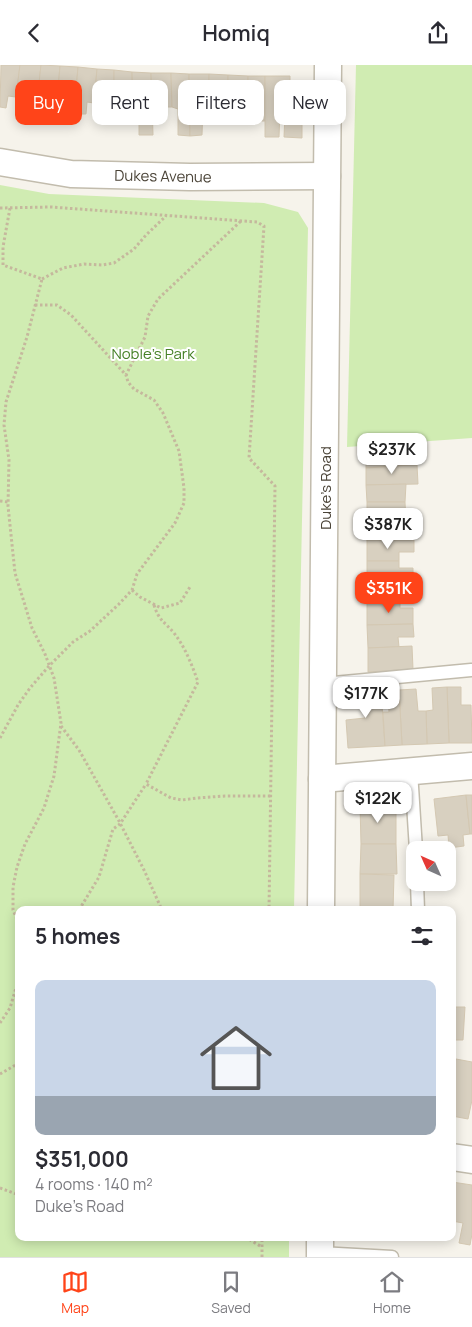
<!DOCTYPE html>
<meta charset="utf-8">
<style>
body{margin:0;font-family:Manrope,sans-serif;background:#f2f2f3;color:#2b2b33;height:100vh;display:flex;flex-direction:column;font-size:19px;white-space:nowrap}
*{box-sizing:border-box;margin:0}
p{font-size:16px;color:#7c7c81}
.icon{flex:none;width:28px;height:28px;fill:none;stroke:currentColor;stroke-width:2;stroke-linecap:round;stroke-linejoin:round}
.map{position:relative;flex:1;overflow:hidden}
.panel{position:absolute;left:15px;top:841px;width:441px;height:335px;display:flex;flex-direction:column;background:#fff;border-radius:10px;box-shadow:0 2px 12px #0003}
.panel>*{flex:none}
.top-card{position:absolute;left:15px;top:15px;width:442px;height:45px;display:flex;gap:10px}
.needle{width:32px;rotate:315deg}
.controls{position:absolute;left:406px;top:776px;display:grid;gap:10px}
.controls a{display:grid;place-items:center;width:50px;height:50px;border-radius:10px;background:#fff;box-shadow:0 2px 12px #0003;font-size:25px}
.price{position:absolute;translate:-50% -42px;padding:0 11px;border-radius:10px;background:#fff;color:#222;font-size:16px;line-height:32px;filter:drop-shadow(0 1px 2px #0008)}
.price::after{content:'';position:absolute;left:50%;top:30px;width:15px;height:11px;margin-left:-8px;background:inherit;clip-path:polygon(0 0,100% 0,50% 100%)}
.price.selected{background:#ff4419;color:#fff}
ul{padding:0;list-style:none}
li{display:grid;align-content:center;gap:10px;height:265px;padding:0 20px}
li span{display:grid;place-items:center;height:155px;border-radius:10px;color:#555}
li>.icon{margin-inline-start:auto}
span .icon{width:90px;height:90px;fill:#fffc;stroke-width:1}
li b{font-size:21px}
h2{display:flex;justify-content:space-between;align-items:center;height:60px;padding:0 20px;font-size:21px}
.tag{padding:0 18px;border-radius:10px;background:#fff;box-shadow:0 2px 12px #0003;font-size:18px;line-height:45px}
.tag.selected{background:#ff4419;color:#fff}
header{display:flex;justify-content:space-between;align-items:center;height:65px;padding:0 20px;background:#fff;font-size:22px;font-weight:600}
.dock{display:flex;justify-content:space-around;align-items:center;height:70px;border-top:1px solid #e1e1e2;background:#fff;font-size:14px;color:#7c7c81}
.dock a{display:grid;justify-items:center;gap:2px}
.dock .selected{color:#ff4419}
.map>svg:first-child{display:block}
.green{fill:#d0ecb2}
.building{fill:#d8d0c0;stroke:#d4c8b2}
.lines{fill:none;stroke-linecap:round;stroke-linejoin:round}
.service-casing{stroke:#c2bcad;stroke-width:15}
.minor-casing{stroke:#c2bcad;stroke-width:29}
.path{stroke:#c5b89d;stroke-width:3;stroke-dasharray:2.5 2.5;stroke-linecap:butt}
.service{stroke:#fff;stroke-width:12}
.minor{stroke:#fff;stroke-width:26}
.labels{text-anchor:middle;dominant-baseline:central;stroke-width:4;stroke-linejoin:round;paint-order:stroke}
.street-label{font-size:15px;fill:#4b4438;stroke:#fff}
.park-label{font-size:15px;fill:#468127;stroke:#fff}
</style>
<header><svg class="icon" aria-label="back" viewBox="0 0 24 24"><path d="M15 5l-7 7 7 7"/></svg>Homiq<svg class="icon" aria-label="share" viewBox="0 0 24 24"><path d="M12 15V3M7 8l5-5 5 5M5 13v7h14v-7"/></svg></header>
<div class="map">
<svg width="472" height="1192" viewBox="0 0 472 1192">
<rect width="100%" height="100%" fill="#f6f3eb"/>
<g class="green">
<path d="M356,0h116v373l-125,9z"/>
<path d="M0,120l49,9 215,9 34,9 10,16 -14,682h-275v327l270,1v19h-289z"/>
</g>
<g class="building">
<path d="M1,0h19l-4,32 -8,-1 -2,12 -6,-1z"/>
<path d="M20,0h21l-5,45 -13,-1 1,-11 -8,-1z"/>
<path d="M41,0l19,1 -3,35h-6l-2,11 -13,-2z"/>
<path d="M60,1l18,1 -4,47 -12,-1 1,-11 -6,-1z"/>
<path d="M78,2l19,2 -3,34 -7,-1 -1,12h-12z"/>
<path d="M97,4l17,1v48h-14l-1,-15h-5z"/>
<path d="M114,5l18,2 1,34h-6l-1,11 -12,1z"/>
<path d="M132,7l19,1 2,62h-14v-30l-6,1z"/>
<path d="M151,8h20l1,34h-8v12l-11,1z"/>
<path d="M171,8l18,1 1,62 -12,-1v-26l-6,-2z"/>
<path d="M189,9h20v32h-6l-1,29 -12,1z"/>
<path d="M209,9l19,1v45h-12l1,-12 -8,-2z"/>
<path d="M228,10l20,1v34l-8,-1v11h-12z"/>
<path d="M248,11h17v45h-11v-11h-6z"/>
<path d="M265,11h25v33h-10l-1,28h-14z"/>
<path d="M285,50h17v23l-18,-1z"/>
<path d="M409,378l1,22 -44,3v-23z"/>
<path d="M410,400h7l1,19 -52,1v-17z"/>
<path d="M406,419l-1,18h-38l-1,-17z"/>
<path d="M367,437h38l1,22h-39z"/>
<rect x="367" y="459" width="39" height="16"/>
<path d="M367,475h47v12h-15v9h-32z"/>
<path d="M367,496h32v7h14v16h-46z"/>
<path d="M367,519h46v14h-13v5h-33z"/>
<path d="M367,538h33v5h13v16l-46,1z"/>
<path d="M413,559l1,13h-16l1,10 -31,1 -1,-23z"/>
<path d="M412,581l1,23 -45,3v-24z"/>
<path d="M366,620l1,8 14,-1 4,54 -37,2 -2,-28 19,-2 -1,-17 -18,1 -1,-15z"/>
<path d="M447,622h14v18h10l1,38h-23z"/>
<path d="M447,622l2,56 -22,1 -1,-33 7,-1 -1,-22z"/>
<path d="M416,624l2,22h8l1,33 -25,1 -3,-55z"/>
<path d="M399,625l3,55 -17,1 -2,-34h6l-1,-20z"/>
<path d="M466,730l4,39 -7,1 1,11 -15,2 -1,-13 -10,1 -4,-37z"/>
<path d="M466,730h6v39h-2z"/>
<path d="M396,739v40h-35l-1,-39z"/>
<path d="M361,779h35l1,30h-37z"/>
<path d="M360,809l34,1 -1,35h-33z"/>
<path d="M452,942h13l-2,33h-11z"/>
<path d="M456,994l16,3v38l-4,19 -16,-3v-44z"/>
<path d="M452,1117l20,3v49l-2,11 -11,-2 4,-20 -11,-2z"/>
</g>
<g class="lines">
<defs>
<g id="service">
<path d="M323,619l148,-14"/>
<path d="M411,706l5,79"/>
<path d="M417,818l1,27"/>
<path d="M320,1188l72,4"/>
</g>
<g id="minor">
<path d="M0,97l71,12 119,3 137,-1"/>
<path d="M322,714l150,-13"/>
<path d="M321,845l7,-845"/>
<path d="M452,1092l20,3"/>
<path d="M320,1172v20"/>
</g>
</defs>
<use href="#service" class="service-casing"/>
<use href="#minor" class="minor-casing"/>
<g class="path">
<path d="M0,143l51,-1 206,15 7,4 -15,232 26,28 -6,424"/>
<path d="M10,143l-7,39v18l39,14 -15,58 -21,65 -2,23 5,35 -1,46 7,67 17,55 13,26 9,24 7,45 -7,53 -6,19 -4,13 -19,36 -8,23 -4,20v23l6,14"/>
<path d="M42,214l21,-11 21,-4 18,1 12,-2 20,-14 12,-14 20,-19"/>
<path d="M35,240h22l14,10 55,60 19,-38 3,-21 10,-17 83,-78"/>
<path d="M0,436l8,1"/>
<path d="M132,525l8,7 21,11 19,-5 10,-16"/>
<path d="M154,540c5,16 10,16 20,28 11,14 18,32 24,49l-52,102 25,14 11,2 15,-2 28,-2h46"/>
<path d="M61,661l18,24 40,71 25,49 18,40"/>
<path d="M0,673l18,-33 12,-17 19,-22 24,-24 17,-11 29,-27 13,-14 5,-16 38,-51 9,-20v-15l-5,-37 -16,-38 -9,-13 -20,-11 -6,-7 -2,-7"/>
<path d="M79,845l20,-33 14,-48 7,-5 26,-40"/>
<path d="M0,958l10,-15 9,-30"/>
<path d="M0,1009l19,-11"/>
<path d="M0,1123l19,7"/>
<path d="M245,1172l17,10"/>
<path d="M262,1192v-20"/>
</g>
<use href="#service" class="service"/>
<use href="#minor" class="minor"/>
</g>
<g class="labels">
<g class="street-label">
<text transform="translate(163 111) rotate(1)">Dukes Avenue</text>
<text transform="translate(325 423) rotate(-90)">Duke's Road</text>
</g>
<g class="park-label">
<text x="153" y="288">Noble's Park</text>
</g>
</g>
</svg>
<div class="controls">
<a><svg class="needle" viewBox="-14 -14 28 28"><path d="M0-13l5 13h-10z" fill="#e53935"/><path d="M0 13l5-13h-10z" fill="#7c7c81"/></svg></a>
</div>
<b class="price" style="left:392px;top:410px">$237K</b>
<b class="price" style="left:388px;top:485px">$387K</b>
<b class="price selected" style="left:389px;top:549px">$351K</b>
<b class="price" style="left:366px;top:654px">$177K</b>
<b class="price" style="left:378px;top:759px">$122K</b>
<div class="top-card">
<a class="tag selected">Buy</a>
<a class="tag">Rent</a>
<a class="tag">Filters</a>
<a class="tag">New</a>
</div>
<section class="panel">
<h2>5 homes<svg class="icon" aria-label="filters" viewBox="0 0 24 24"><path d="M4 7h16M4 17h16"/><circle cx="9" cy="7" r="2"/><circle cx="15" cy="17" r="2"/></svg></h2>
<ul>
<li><span style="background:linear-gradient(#c9d6e8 75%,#9aa5b1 0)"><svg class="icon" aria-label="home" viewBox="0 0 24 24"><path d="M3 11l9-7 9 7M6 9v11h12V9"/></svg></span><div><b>$351,000</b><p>4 rooms · 140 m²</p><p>Duke's Road</p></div></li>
</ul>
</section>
</div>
<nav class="dock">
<a class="selected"><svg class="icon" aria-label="map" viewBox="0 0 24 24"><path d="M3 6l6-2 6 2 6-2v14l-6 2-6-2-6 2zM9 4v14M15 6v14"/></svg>Map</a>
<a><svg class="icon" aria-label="saved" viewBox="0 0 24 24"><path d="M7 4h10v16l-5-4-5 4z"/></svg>Saved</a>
<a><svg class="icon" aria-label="home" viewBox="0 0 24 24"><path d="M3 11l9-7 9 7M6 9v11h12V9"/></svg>Home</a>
</nav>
